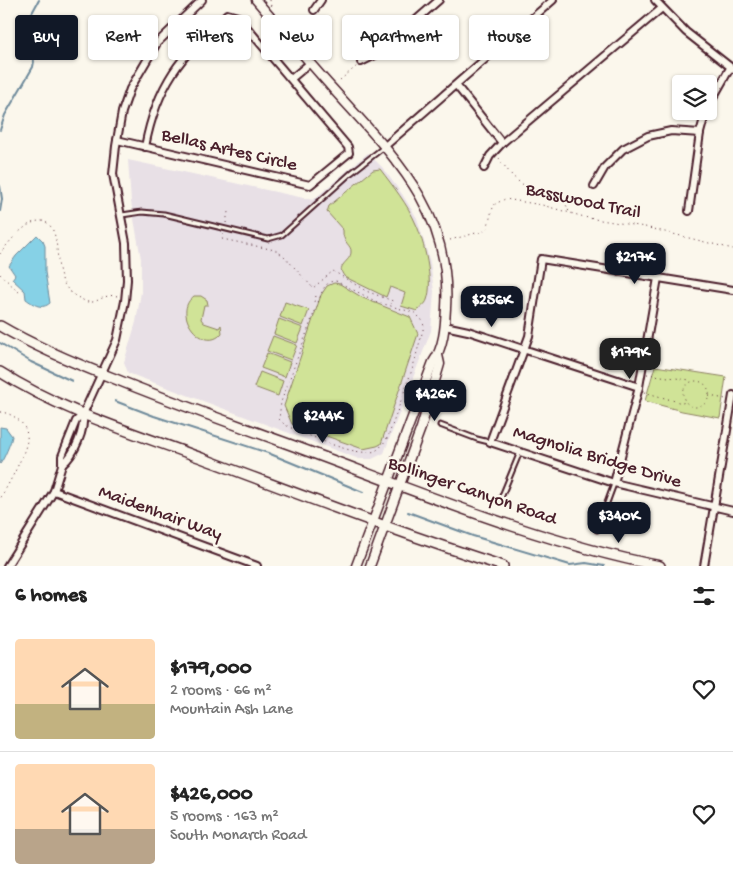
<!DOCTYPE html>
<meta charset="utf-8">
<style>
body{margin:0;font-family:"Gochi Hand",sans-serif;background:#f2f2f2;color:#222;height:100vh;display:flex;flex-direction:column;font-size:19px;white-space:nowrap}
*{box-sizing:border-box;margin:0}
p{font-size:16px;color:#767676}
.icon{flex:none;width:28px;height:28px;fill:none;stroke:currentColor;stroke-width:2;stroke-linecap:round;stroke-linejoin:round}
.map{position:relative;height:566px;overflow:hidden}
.details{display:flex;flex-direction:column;background:#fff;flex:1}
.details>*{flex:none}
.guide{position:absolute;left:15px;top:15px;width:704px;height:45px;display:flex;gap:10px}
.tools{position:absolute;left:672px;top:75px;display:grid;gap:10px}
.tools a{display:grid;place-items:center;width:45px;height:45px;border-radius:5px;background:#fff;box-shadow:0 1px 4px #0004;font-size:25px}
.price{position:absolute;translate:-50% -42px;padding:0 11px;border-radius:10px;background:#111827;color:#fff;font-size:16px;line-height:32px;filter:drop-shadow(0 1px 2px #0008)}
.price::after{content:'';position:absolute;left:50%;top:30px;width:15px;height:11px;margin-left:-8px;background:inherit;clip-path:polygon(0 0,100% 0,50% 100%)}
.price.active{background:#222;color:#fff}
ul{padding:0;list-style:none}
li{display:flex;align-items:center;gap:15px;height:125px;padding:0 15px}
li+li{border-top:1px solid #e0e0e0}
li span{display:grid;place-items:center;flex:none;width:140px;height:100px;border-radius:5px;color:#555}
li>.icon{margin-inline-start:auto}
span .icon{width:60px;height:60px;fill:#fffc;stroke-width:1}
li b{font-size:21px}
h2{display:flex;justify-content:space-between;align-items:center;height:60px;padding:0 15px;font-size:21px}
.pill{padding:0 18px;border-radius:5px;background:#fff;box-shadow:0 1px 4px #0004;font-size:18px;line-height:45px}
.pill.active{background:#111827;color:#fff}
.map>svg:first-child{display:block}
.built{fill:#e8e0e6}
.green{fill:#d0e397;stroke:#8d8161}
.water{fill:#86d1e6;stroke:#6e8a9b}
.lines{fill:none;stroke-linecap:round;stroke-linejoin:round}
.stream{stroke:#6e8a9b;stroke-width:2}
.service-casing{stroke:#4a1f2b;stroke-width:7}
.minor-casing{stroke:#4a1f2b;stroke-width:10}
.tertiary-casing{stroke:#4a1f2b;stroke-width:11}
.secondary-casing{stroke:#4a1f2b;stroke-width:12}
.path{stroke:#4a1f2b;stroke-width:1;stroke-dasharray:1 4;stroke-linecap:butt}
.service{stroke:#fbf7ec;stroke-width:3}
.minor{stroke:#fbf7ec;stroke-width:6}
.tertiary{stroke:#fbf7ec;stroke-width:8}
.secondary{stroke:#fbf7ec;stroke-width:9}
.labels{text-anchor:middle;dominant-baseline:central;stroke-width:5;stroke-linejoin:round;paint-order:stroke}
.street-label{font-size:19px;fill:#4a1f2b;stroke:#fbf7ec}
</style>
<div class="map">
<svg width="733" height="566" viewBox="0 0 733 566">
<rect width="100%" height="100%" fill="#fbf7ec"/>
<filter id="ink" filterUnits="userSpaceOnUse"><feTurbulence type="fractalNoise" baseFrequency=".02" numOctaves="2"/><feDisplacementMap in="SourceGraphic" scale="10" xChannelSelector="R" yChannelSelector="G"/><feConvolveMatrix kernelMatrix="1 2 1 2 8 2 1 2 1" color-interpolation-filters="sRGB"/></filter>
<g filter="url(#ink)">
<path class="built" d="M368,153l14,14 20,27 15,24 13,44 4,29 -3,40 -47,122 -12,6h-13l-231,-86 -4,-11 12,-40 5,-30v-33l-10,-57 -3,-42 185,40z"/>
<g class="green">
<path d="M380,169c13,17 28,36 36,55 8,17 18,58 11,76 -1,4 -7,8 -10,11l-16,-5 4,-13 -15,-6 -4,10 -41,-20c-11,-12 6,-15 6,-25 1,-7 -9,-9 -8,-22l-16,-18 2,-6 44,-36z"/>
<path d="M334,283l6,1 23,14 47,19 8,17 -37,110 -4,2 -14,3 -71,-25 -8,-18 37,-111 6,-9z"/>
<path d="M194,296h7l6,4 1,5h-4l-3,14 3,4 15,5 2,-3 1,8c-17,22 -52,-19 -28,-37z"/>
<path d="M285,302l24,8 -6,16 -23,-9z"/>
<path d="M279,319l24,9 -6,15 -23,-9z"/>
<path d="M273,336l24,9 -6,15 -24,-9z"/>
<path d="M267,353l23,9 -5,15 -24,-9z"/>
<path d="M655,366l71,11 -6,41 -38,-7 -37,-10z"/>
<path d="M260,372l23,9 -5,15 -24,-9z"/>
</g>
<g class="water">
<path d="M37,235l6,6 2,5v26l5,31c-8,7 -16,2 -24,-4l-1,-8 -13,-12 3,-4 -6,-9 7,-10z"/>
<path d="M0,427l6,1 6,8c0,4 -9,25 -12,28z"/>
</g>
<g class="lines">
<g class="stream">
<path d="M0,130l5,-15 28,-48c4,-14 -7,-27 -6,-41 1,-8 8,-18 12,-26"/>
<path d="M0,186l2,13 -2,12"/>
<path d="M0,343l31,19 41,19"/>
<path d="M115,401l39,15 114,37 95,39"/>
<path d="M408,512l65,24 97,29 16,-2 18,3"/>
</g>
<defs>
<g id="service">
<path d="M122,215l20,-3 22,2 104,25 14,-4 69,-62 33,-26"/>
<path d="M440,425l37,14 12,3"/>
<path d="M501,498l19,-46"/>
<path d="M597,530l17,-46"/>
</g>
<g id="minor">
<path d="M655,0l31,32 47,37"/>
<path d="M314,10l7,-10"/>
<path d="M361,62l16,-8 62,-54"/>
<path d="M291,79l19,-16"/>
<path d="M456,85l46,58"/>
<path d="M709,105l21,-37"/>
<path d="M117,140l193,45 39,-32 -1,-6 -110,-130 -11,-3c-46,41 -70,70 -82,133"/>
<path d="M385,146l168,-146"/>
<path d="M484,168l6,-12 12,-13 160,-135"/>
<path d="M594,186l11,-19 18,-18 25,-13 23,-5 29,2"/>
<path d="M689,211l11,-78 6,-22"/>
<path d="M733,290l-192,-31 -12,77 -39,106 124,41 119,28"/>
<path d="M445,326l23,5 171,56"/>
<path d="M62,465c13,-11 23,-35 21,-51"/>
<path d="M614,483l25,-96 19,-109"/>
<path d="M54,491l203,75"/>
<path d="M7,566l47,-75 8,-26v-9l14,-35 7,-7 34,-74 8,-39 2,-21 -1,-37 -13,-69 3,-28 6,-34 8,-23 27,-46 45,-43"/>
<path d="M704,566l29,-171"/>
</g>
<g id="tertiary">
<path d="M256,0c26,30 51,60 77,89 60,67 119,121 113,219 -1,18 -2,39 -13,54l-77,204"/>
<path d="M370,566l51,-138 19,-64 -2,-9"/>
</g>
<g id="secondary">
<path d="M0,326c36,21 74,37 113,52 56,23 113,43 170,64 124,45 247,98 377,124"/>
<path d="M0,372c63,40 135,61 204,87 100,37 198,75 299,107"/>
</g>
</defs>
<use href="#service" class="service-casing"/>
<use href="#minor" class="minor-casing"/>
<use href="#tertiary" class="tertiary-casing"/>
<use href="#secondary" class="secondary-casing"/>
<g class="path">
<path d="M270,0l1,7"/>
<path d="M295,29l14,-14"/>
<path d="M340,80l17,-14"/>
<path d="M499,158c6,9 15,22 25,27 15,7 42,8 45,28"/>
<path d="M226,223l2,-11"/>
<path d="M223,234l-1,5 53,11 9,6 29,32 20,-17 33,20 27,10 -2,3"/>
<path d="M450,240l37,-10 5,-20 3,-6 10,-5 37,6 46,13 57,9 88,22"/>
<path d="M0,254c9,-13 42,-53 54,-21 5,15 2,32 8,46 3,10 12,17 21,21 10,6 16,-2 25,-4 4,-1 8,0 12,0"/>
<path d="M0,274l21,20"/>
<path d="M336,281l41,21 38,11 7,7 2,6 -11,41 -25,70c-4,5 -7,11 -13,14 -19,7 -66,-16 -86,-24l-5,-3 -5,-5 2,-17 42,-113 6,-7z"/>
<path d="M316,296l-2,6 2,1"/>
<path d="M647,374l43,6"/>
<circle cx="696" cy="394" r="13"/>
<path d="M644,392l38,11 4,-1"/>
<path d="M709,396l17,3"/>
<path d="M0,412c14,1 29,13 27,29 -3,16 -19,44 -27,58"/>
</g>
<use href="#service" class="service"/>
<use href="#minor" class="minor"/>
<use href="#tertiary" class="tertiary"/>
<use href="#secondary" class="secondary"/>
</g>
</g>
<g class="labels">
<g class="street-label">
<text transform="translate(229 151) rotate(13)">Bellas Artes Circle</text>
<text transform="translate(583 202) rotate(12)">Basswood Trail</text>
<text transform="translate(597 458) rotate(17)">Magnolia Bridge Drive</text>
<text transform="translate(472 492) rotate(19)">Bollinger Canyon Road</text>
<text transform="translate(160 514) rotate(20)">Maidenhair Way</text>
</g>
</g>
</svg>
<div class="tools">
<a><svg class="icon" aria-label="layers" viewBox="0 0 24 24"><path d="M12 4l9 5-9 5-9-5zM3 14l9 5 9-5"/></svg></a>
</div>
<b class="price" style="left:635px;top:285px">$217K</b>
<b class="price" style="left:492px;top:328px">$256K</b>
<b class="price active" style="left:630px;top:380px">$179K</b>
<b class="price" style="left:435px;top:422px">$426K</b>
<b class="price" style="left:323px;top:444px">$244K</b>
<b class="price" style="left:619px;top:544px">$340K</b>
<div class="guide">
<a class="pill active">Buy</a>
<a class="pill">Rent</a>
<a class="pill">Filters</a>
<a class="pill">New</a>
<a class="pill">Apartment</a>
<a class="pill">House</a>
</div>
</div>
<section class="details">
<h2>6 homes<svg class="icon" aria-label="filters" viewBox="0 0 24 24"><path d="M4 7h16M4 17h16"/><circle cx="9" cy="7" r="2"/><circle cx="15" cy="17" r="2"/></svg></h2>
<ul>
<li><span style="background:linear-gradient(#ffd9b3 65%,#c2b280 0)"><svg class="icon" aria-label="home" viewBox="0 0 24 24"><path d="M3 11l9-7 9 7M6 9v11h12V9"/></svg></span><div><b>$179,000</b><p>2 rooms · 66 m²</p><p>Mountain Ash Lane</p></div><svg class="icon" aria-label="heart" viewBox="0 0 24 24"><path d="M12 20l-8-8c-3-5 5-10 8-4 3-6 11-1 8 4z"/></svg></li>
<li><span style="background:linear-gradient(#ffd9b3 65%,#b9a48a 0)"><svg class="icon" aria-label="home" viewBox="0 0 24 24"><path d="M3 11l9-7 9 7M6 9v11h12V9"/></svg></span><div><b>$426,000</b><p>5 rooms · 163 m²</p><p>South Monarch Road</p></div><svg class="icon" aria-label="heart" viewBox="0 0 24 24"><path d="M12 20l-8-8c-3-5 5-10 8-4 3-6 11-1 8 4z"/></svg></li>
</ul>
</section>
